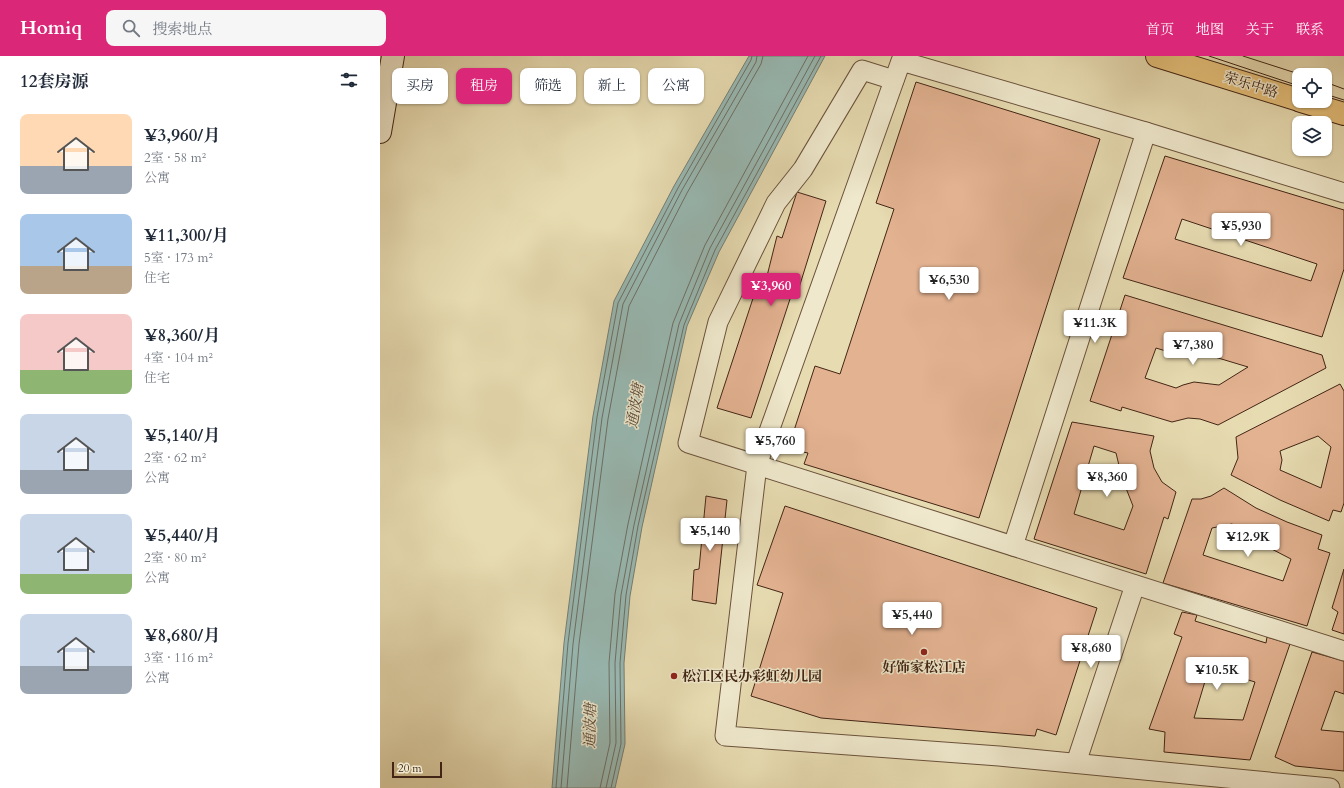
<!DOCTYPE html>
<html lang="zh">
<meta charset="utf-8">
<style>
body{margin:0;font-family:Cardo,"Noto Serif SC",serif;background:#f6f6f7;color:#1f2937;height:100vh;display:flex;flex-direction:column;font-size:15px;white-space:nowrap}
*{box-sizing:border-box;margin:0}
p{font-size:13px;color:#747a83}
.icon{flex:none;width:22px;height:22px;fill:none;stroke:currentColor;stroke-width:2;stroke-linecap:round;stroke-linejoin:round}
.map{position:relative;flex:1;overflow:hidden}
.details{display:flex;flex-direction:column;background:#fff;width:380px}
.details>*{flex:none}
.top-card{position:absolute;left:12px;top:12px;width:380px;height:36px;display:flex;gap:8px}
.tools{position:absolute;left:912px;top:12px;display:grid;gap:8px}
.tools a{display:grid;place-items:center;width:40px;height:40px;border-radius:8px;background:#fff;box-shadow:0 1px 3px #0004;font-size:20px}
.scale{position:absolute;left:12px;bottom:10px;width:50px;box-sizing:border-box;padding-left:4px;border:2px solid #422514;border-top:0;font-size:11px;line-height:14px;white-space:nowrap;color:#422514;-webkit-text-stroke:3px #efe8cc;paint-order:stroke}
.price{position:absolute;translate:-50% -34px;padding:0 9px;border-radius:4px;background:#fff;color:#222;font-size:13px;line-height:26px;filter:drop-shadow(0 1px 2px #0008)}
.price::after{content:'';position:absolute;left:50%;top:24px;width:12px;height:9px;margin-left:-6px;background:inherit;clip-path:polygon(0 0,100% 0,50% 100%)}
.price.selected{background:#db2777;color:#fff}
ul{padding:0;list-style:none}
li{display:flex;align-items:center;gap:12px;height:100px;padding:0 20px}
li span{display:grid;place-items:center;flex:none;width:112px;height:80px;border-radius:8px;color:#555}
li>.icon{margin-inline-start:auto}
span .icon{width:48px;height:48px;fill:#fffc;stroke-width:1}
li b{font-size:17px}
h2{display:flex;justify-content:space-between;align-items:center;height:48px;padding:0 20px;font-size:17px}
.pill{padding:0 14px;border-radius:8px;background:#fff;box-shadow:0 1px 3px #0004;font-size:14px;line-height:36px}
.pill.selected{background:#db2777;color:#fff}
header{display:flex;align-items:center;gap:24px;box-sizing:border-box;height:56px;padding:0 20px;background:#db2777;color:#fff}
header strong{font-size:19px}
nav{display:flex;gap:22px;margin-inline-start:auto;font-size:14px}
.search{width:280px;height:36px;background:#f6f6f7;display:flex;align-items:center;gap:10px;box-sizing:border-box;padding:0 14px;border-radius:8px;color:#747a83;font-size:15px}
main{display:flex;flex:1;min-height:0}
.map>svg:first-child{display:block}
.water{fill:#98b9b3;stroke:#767e73}
.lines{fill:none;stroke-linecap:round;stroke-linejoin:round}
.shore{stroke:#6d6f64;stroke-width:1}
.building{fill:#e3b291;stroke:#422514;fill-rule:evenodd}
.street-casing{stroke:#6b523b;stroke-width:21}
.secondary-casing{stroke:#422514;stroke-width:24}
.primary-casing{stroke:#422514;stroke-width:24}
.street{stroke:#efe8cc;stroke-width:19}
.secondary{stroke:#efe8cc;stroke-width:22}
.primary{stroke:#e4be78;stroke-width:22}
.tram{stroke:#422514;stroke-width:1}
.poi-dot{fill:#8f2418;stroke:#efe8cc;stroke-width:1.5}
.labels{text-anchor:middle;dominant-baseline:central;stroke-width:3;stroke-linejoin:round;paint-order:stroke}
.street-label{font-size:14px;fill:#422514;stroke:#efe8cc}
.poi-label{font-size:14px;font-weight:bold;fill:#422514;stroke:#efe8cc}
.water-label{font-size:15px;font-style:italic;fill:#584a3c;stroke:#efe8cc}
</style>
<header>
<strong>Homiq</strong>
<div class="search"><svg class="icon" aria-label="search" viewBox="0 0 24 24"><circle cx="10" cy="10" r="6"/><path d="M15 15l6 6"/></svg>搜索地点</div>
<nav><a>首页</a><a>地图</a><a>关于</a><a>联系</a></nav>
</header>
<main>
<section class="details">
<h2>12套房源<svg class="icon" aria-label="filters" viewBox="0 0 24 24"><path d="M4 7h16M4 17h16"/><circle cx="9" cy="7" r="2"/><circle cx="15" cy="17" r="2"/></svg></h2>
<ul>
<li><span style="background:linear-gradient(#ffd9b3 65%,#9aa5b1 0)"><svg class="icon" aria-label="home" viewBox="0 0 24 24"><path d="M3 11l9-7 9 7M6 9v11h12V9"/></svg></span><div><b>¥3,960/月</b><p>2室 · 58 m²</p><p>公寓</p></div></li>
<li><span style="background:linear-gradient(#a9c7e8 65%,#b9a48a 0)"><svg class="icon" aria-label="home" viewBox="0 0 24 24"><path d="M3 11l9-7 9 7M6 9v11h12V9"/></svg></span><div><b>¥11,300/月</b><p>5室 · 173 m²</p><p>住宅</p></div></li>
<li><span style="background:linear-gradient(#f6c9c9 70%,#8fb573 0)"><svg class="icon" aria-label="home" viewBox="0 0 24 24"><path d="M3 11l9-7 9 7M6 9v11h12V9"/></svg></span><div><b>¥8,360/月</b><p>4室 · 104 m²</p><p>住宅</p></div></li>
<li><span style="background:linear-gradient(#c9d6e8 70%,#9aa5b1 0)"><svg class="icon" aria-label="home" viewBox="0 0 24 24"><path d="M3 11l9-7 9 7M6 9v11h12V9"/></svg></span><div><b>¥5,140/月</b><p>2室 · 62 m²</p><p>公寓</p></div></li>
<li><span style="background:linear-gradient(#c9d6e8 75%,#8fb573 0)"><svg class="icon" aria-label="home" viewBox="0 0 24 24"><path d="M3 11l9-7 9 7M6 9v11h12V9"/></svg></span><div><b>¥5,440/月</b><p>2室 · 80 m²</p><p>公寓</p></div></li>
<li><span style="background:linear-gradient(#c9d6e8 65%,#9aa5b1 0)"><svg class="icon" aria-label="home" viewBox="0 0 24 24"><path d="M3 11l9-7 9 7M6 9v11h12V9"/></svg></span><div><b>¥8,680/月</b><p>3室 · 116 m²</p><p>公寓</p></div></li>
</ul>
</section>
<div class="map">
<svg width="964" height="732" viewBox="0 0 964 732">
<rect width="100%" height="100%" fill="#e7dbb1"/>
<filter id="stains"><feTurbulence type="fractalNoise" baseFrequency=".005" numOctaves="4"/><feColorMatrix values="0 0 0 0 .2 0 0 0 0 .09 0 0 0 0 .02 0 0 0 .5 -.17"/></filter>
<radialGradient id="worn" r=".72"><stop offset=".6" stop-color="#630" stop-opacity="0"/><stop offset="1" stop-color="#630" stop-opacity=".3"/></radialGradient>
<path class="water" d="M369,0h76l-106,196 -32,74 -45,201 -12,69 -6,67 1,81 -10,44h-63l12,-145 29,-227 21,-115 60,-115z"/>
<g class="lines">
<g class="shore">
<path d="M176,732l12,-145 29,-226 21,-114 60,-115 73,-128 1,-4"/>
<path d="M181,732l12,-144 29,-226 21,-114 59,-114 74,-128 1,-6"/>
<path d="M187,732l12,-144 29,-225 21,-113 58,-113 74,-129 2,-8"/>
<path d="M220,732l10,-45 -1,-80 6,-69 13,-70 45,-201 32,-78 103,-189"/>
<path d="M226,732l10,-45 -1,-80 6,-68 13,-70 45,-201 31,-76 105,-192"/>
<path d="M231,732l10,-44 -1,-81 6,-68 12,-69 46,-201 31,-75 106,-194"/>
</g>
</g>
<g class="building">
<path d="M536,26l184,57 -121,379 -175,-54 4,-11 -20,-4 27,-83 25,8 54,-165 -18,-6z"/>
<path d="M785,100l179,54v59l-22,68 -199,-59zM802,163l135,45 -6,17 -136,-42z"/>
<path d="M417,136l29,9 -28,90 -5,-1 -42,128 -34,-10 42,-128h7l11,-44 5,2z"/>
<path d="M745,239l197,60 4,13 -108,57 -18,-6 -12,-1 -16,4 -50,-15 -1,4 -31,-10zM776,292l26,8 3,-8 63,19 -29,18 -25,-3 -11,3 -7,3 -31,-10z"/>
<path d="M960,328l4,7v112l-3,9 -8,-2 -4,11 -49,-21 -49,-25 7,-17 -2,-21zM938,380l13,11 -10,41 -41,-18 2,-10 -2,-9z"/>
<path d="M692,366l82,14 -4,15 4,17 8,14 14,10 -8,27 -4,-2 -18,57 -112,-35zM714,390l22,7 6,25 11,28 -9,24 -50,-16z"/>
<path d="M844,432l32,20 31,14 35,13 -4,14 12,4 -23,73 -144,-43 29,-84h9l10,-3zM852,468l26,18 33,17 -8,22 -80,-26 9,-27z"/>
<path d="M326,440l21,4 -11,104 -24,-4 2,-30 5,-1z"/>
<path d="M405,450l312,102 -41,127 -19,-6 -2,7 -214,-18 -70,-22 32,-103 -26,-8z"/>
<path d="M964,513v65l-12,-4 6,-18 -6,-4z"/>
<path d="M802,556l15,3 -2,6 71,22 1,-6 23,7 -40,116 -86,-8 1,-20 -16,-3 33,-92 -8,-3zM829,612l46,14 -12,38 -49,-2z"/>
<path d="M932,596l32,9v33l-9,-3 -14,39 23,2v39l-49,-5 -20,-9z"/>
</g>
<g class="lines">
<defs>
<g id="street">
<path d="M514,24l-32,-10 -59,99 -27,34 -58,119 -30,121 656,208"/>
<path d="M633,490l133,-414"/>
<path d="M696,707l59,-178"/>
<path d="M950,732l-331,-32 -274,-20 32,-271 144,-404 245,71 198,61"/>
</g>
<path id="secondary" d="M0,76l13,-76"/>
<g id="primary">
<path d="M777,0l142,44"/>
<path d="M921,45l43,13"/>
</g>
</defs>
<use href="#street" class="street-casing"/>
<use href="#secondary" class="secondary-casing"/>
<use href="#primary" class="primary-casing"/>
<use href="#street" class="street"/>
<use href="#secondary" class="secondary"/>
<use href="#primary" class="primary"/>
<g class="tram">
<path d="M829,0l90,30"/>
<path d="M863,0l59,19"/>
<path d="M945,26l19,7"/>
<path d="M945,38l19,6"/>
</g>
</g>
<g class="poi-dot">
<circle cx="544" cy="596" r="4"/>
<circle cx="294" cy="620" r="4"/>
</g>
<g class="labels">
<g class="street-label">
<text transform="translate(871 29) rotate(17)">荣乐中路</text>
</g>
<g class="poi-label">
<text x="544" y="611">好饰家松江店</text>
<text x="302" y="620" text-anchor="start">松江区民办彩虹幼儿园</text>
</g>
<g class="water-label">
<text transform="translate(255 350) rotate(-81)">通波塘</text>
<text transform="translate(210 670) rotate(-89)">通波塘</text>
</g>
</g>
<rect width="100%" height="100%" filter="url(#stains)"/>
<rect width="100%" height="100%" fill="url(#worn)"/>
</svg>
<div class="tools">
<a><svg class="icon" aria-label="locate" viewBox="0 0 24 24"><circle cx="12" cy="12" r="6"/><path d="M12 2v4M12 18v4M2 12h4M18 12h4"/></svg></a>
<a><svg class="icon" aria-label="layers" viewBox="0 0 24 24"><path d="M12 4l9 5-9 5-9-5zM3 14l9 5 9-5"/></svg></a>
</div>
<div class="scale">20 m</div>
<b class="price" style="left:861px;top:191px">¥5,930</b>
<b class="price" style="left:569px;top:245px">¥6,530</b>
<b class="price selected" style="left:391px;top:251px">¥3,960</b>
<b class="price" style="left:715px;top:288px">¥11.3K</b>
<b class="price" style="left:813px;top:310px">¥7,380</b>
<b class="price" style="left:395px;top:406px">¥5,760</b>
<b class="price" style="left:727px;top:442px">¥8,360</b>
<b class="price" style="left:330px;top:496px">¥5,140</b>
<b class="price" style="left:868px;top:502px">¥12.9K</b>
<b class="price" style="left:532px;top:580px">¥5,440</b>
<b class="price" style="left:711px;top:613px">¥8,680</b>
<b class="price" style="left:837px;top:635px">¥10.5K</b>
<div class="top-card">
<a class="pill">买房</a>
<a class="pill selected">租房</a>
<a class="pill">筛选</a>
<a class="pill">新上</a>
<a class="pill">公寓</a>
</div>
</div>
</main>
